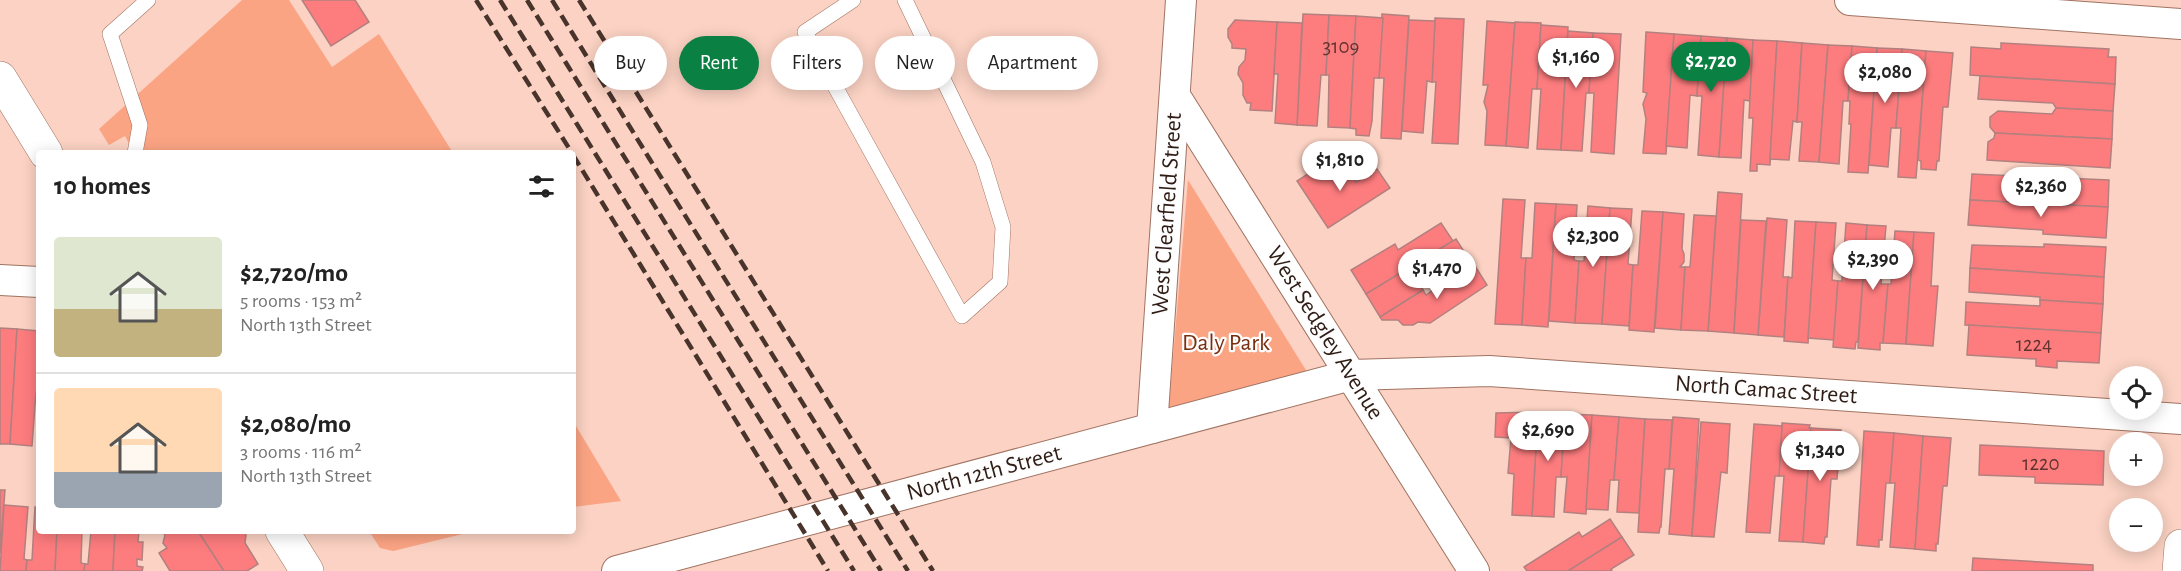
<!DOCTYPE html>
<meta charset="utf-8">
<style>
body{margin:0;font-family:"Alegreya Sans",sans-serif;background:#f2f2f2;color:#222;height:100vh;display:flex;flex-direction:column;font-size:22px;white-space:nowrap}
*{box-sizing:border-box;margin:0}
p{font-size:20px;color:#767676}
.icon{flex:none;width:33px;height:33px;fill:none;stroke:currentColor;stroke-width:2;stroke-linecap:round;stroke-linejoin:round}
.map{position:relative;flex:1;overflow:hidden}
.drawer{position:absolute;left:36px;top:150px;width:540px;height:384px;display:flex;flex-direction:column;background:#fff;border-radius:6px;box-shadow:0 3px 15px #0003}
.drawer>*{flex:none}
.hud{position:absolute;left:594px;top:36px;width:570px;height:54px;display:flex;gap:12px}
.buttons{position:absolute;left:2109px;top:366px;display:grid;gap:12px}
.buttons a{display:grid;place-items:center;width:54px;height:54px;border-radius:50%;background:#fff;box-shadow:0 3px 15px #0003;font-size:30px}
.price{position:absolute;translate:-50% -51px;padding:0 14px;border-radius:21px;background:#fff;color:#222;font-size:20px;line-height:39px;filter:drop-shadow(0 2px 3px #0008)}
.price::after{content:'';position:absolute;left:50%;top:36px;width:18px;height:14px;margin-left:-9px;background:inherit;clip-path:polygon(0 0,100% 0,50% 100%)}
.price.current{background:#0b8043;color:#fff}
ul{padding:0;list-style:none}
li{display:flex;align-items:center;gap:18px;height:150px;padding:0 18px}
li+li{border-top:2px solid #e0e0e0}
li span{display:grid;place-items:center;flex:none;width:168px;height:120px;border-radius:6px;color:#555}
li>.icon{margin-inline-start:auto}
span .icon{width:72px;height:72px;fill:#fffc;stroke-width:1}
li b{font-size:26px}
h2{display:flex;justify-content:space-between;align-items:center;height:72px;padding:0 18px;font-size:26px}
.pill{padding:0 21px;border-radius:27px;background:#fff;box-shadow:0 3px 15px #0003;font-size:21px;line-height:54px}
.pill.current{background:#0b8043;color:#fff}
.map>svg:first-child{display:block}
.green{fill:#fba484}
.building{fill:#fd7c7e;stroke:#b3807f;stroke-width:1.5}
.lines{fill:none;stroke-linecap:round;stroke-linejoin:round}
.lane-casing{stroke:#a17362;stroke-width:16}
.street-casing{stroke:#a17362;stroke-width:32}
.secondary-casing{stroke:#a17362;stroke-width:34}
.lane{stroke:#fff;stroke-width:15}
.street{stroke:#fff;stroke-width:30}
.secondary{stroke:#fff;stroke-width:33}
.rail{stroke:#49342c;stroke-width:4.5;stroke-dasharray:12 6;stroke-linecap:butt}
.labels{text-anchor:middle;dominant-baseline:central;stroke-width:4.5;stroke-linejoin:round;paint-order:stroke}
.number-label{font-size:21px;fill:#62342f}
.street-label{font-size:24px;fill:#2e1c15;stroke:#fdfdfd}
.park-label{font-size:24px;fill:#792e0f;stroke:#fdfdfd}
</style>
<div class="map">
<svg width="2181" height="571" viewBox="0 0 2181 571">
<rect width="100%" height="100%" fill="#fbd2c3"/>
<g class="green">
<path d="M242,0h47l43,67 47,-33 74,119h-319l-9,-17 -16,9 -10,-16z"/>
<path d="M1188,180l121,195 -141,41z"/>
<path d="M573,421l48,80 -48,6z"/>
<path d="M369,531h106l-82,20 -13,-3z"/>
</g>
<g class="building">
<path d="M302,0h53l14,22 -38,24z"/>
<path d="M1303,14l26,1 -3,60h-5l-4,51 -20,-1z"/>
<path d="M1382,14l27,2 -8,123 -20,-1 3,-60h-5z"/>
<path d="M1329,15l27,1 -6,112 -22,-1 1,-52h-3z"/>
<path d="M1356,16l27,2 -4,60h-5l-2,43 -3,15 -13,-1v-6l-6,-1z"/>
<path d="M1435,18l29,1 -6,125 -26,-1 4,-61h-4z"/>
<path d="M1235,20l42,2 -5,89 -22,-1 1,-7h-4l-4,-8v-12l-5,-9 1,-7 6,-7 1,-11 -14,-1v-4l-4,-7v-8z"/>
<path d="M1409,20l26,1 -3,61 -5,-1 -4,52 -21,-2z"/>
<path d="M1487,21l28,2 -9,123 -21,-1 2,-34 -3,-9 4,-17h-5z"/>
<path d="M1277,22l25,1 -5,102 -22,-2 3,-49h-4z"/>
<path d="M1515,22l26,1 -4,66h-5l-4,59 -22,-2z"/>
<path d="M1541,25l27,2 -7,123 -24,-1 4,-60h-4z"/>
<path d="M1568,31l25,2 -4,60h-3l-4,58 -21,-1z"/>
<path d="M1646,32l28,2 -8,120 -23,-1 3,-34 -3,-15 4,-11 -4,-1z"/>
<path d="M1593,33l28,1 -7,120 -23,-2 3,-59h-5z"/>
<path d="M1674,34l27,2 -4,60 -7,-1 -3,53 -21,-2z"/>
<path d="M1701,36l26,2 -8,119 -21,-2 4,-59h-5z"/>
<path d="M1727,38l26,2 -3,61 -6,-1 -3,58 -22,-1z"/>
<path d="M1753,40l24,1 -7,124 -13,-1v7h-7l3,-53h-4z"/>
<path d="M1777,41l25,2 -5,79 -4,-1 -4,39 -19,-1z"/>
<path d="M1802,43l26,2 -9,117 -20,-1 3,-39h-5z"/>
<path d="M2001,43l108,6 -1,8h8l-1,27 -145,-9 1,-28 30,2z"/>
<path d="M1828,45l24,1 -4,55h-5l-4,63 -20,-2z"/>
<path d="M1852,46l25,2 -9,125 -20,-1 3,-48h-2l1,-23h-2z"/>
<path d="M1877,48l25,1 -6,79h-5l-3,39 -19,-2z"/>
<path d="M1902,49l24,2 -10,127 -18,-1 3,-49h-5z"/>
<path d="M1926,51l27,2 -5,54h-5l-4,54h-2l-1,9 -15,-1v-8l-3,-1z"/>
<path d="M1980,76l135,8 -2,27 -57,-3 -3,-5 -75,-4z"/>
<path d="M2056,108l57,3 -1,28 -117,-6 -5,-6v-10l8,-6 54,3z"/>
<path d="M1995,133l117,6 -2,29 -123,-8 1,-18 6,-4z"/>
<path d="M1320,166l31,2v11l2,-1 3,4 21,-13 13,19 -62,40 -31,-47z"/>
<path d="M1972,174l137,6 -1,27 -138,-7z"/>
<path d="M1718,192l24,2 -8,139 -26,-2z"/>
<path d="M1503,199l22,1 -4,58h5l-4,67 -27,-1z"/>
<path d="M1970,200l138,7 -2,31 -63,-4v-4l-75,-5z"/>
<path d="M1535,203l21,1 -8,123 -26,-2 4,-67h6z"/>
<path d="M1556,204l21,1 -3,55 5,1 -4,62 -26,-2z"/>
<path d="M1588,206l22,2 -8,116 -27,-1 4,-62h5z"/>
<path d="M1610,208l22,1 -4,55 5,1 -4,61 -27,-2z"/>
<path d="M1642,211l21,1 -9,120 -25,-2 4,-65h5z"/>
<path d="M1663,212l21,2 -2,35 2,5v8l-4,5h5l-4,63 -26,-2z"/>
<path d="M1694,215l22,1 -8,115 -27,-1 4,-63h5z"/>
<path d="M1767,218l20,2 -4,57h5l-4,60 -26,-2z"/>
<path d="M1741,220l25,1 -8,114 -24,-2z"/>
<path d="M1795,221l21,1 -8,121 -24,-2 4,-64 4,1z"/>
<path d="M1816,222l20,1 -4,57 6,1 -4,59 -26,-2z"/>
<path d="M1441,223l12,18 -87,53 -15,-24 44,-26 3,6z"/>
<path d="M1846,223l21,2 -9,117h-2l-1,7 -22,-2 5,-66h4z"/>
<path d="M1867,225l19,1 -5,58h7l-5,59h-3v7l-22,-2z"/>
<path d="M1895,231l19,1 -8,112 -23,-1 5,-59h3z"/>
<path d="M1914,232l20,1 -3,53h7l-5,60 -27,-2z"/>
<path d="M1456,239l12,19 -47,28 2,4 -43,27 -14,-23z"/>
<path d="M2044,244l62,3 -2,30 -134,-9 2,-23 72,2z"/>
<path d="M1475,266l12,19 -57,38 -12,-1 -5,3h-10l-5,-5h-16l-2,-3 43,-27 3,5 7,-5 -2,-3 11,-7 3,4z"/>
<path d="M1970,268l134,9 -1,27 -63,-4v-3l-71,-5z"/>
<path d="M2040,300l63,4 -2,29 -136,-8 1,-23 74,4z"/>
<path d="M1969,325l132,8 -2,30 -42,-2v7l-21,-2v-7l-69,-4z"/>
<path d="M0,328l17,1 -7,115h-10z"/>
<path d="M17,329l22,2v61h-3l-4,54 -22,-2z"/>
<path d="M1538,412l27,2 -4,63h-5l-2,40 -22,-1z"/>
<path d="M1538,412l-6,104 -20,-1 2,-41 -6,-1 3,-35 -16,-1 1,-24z"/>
<path d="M1565,414l27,1 -6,99 -22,-2 3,-35h-6z"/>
<path d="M1592,415l27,2 -5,63h-4l-2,30 -22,-1z"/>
<path d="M1619,417l26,2 -6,94 -22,-1 2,-32h-5z"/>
<path d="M1673,417l26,2 -7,117 -23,-2 5,-65h-5z"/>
<path d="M1645,419l27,1 -3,49h-4l-4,58h-1l-1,6 -21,-1z"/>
<path d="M1701,422l29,2 -3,49 -6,-1 -7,65 -22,-1z"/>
<path d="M1782,423l28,2 -1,3h2l-8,114 -24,-1 5,-65h-5z"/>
<path d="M1754,424l28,2 -3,50h-4l-5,57 -24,-1z"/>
<path d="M1811,428l30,2 -4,49h-6l-4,58h-2l-1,7 -21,-2z"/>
<path d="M1864,431l30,2 -4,50h-4l-4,57h-3v7l-22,-2z"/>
<path d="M1894,433l29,3 -8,113 -25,-2 5,-64h-5z"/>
<path d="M1923,436l28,2 -4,48h-4l-5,58h-2v7l-21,-2z"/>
<path d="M1980,445l124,6 -1,34 -68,-2v-6l-56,-2z"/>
<path d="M0,490h5l-5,64z"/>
<path d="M4,505l24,2 -4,52 3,1 -1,11h-26z"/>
<path d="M35,507h4v24h18l-2,40h-29l1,-11h5z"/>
<path d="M1610,519l12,18 -54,34h-41l-3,-4 55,-35 3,5z"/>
<path d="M57,531h25l-1,32 4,1 -1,7h-29z"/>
<path d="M91,531h24l-2,40h-29l1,-7h3z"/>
<path d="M115,531h24l-1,11h5l-1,18 -5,-1v7l6,1 -1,4h-29z"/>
<path d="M162,531h36l26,40h-54l-11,-18 8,-5 -4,-5 2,-8z"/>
<path d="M198,531h45l3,4 -1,8 13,21 -11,7h-23z"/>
<path d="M1622,537l12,18 -23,14 1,2h-44z"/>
<path d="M1973,558l120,7v6h-121z"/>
</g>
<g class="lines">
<defs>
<g id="lane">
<path d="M853,0l-48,32 157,284 38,-34 3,-55 -20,-65 -78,-162"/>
<path d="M135,153l5,-28 -30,-91 38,-34"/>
</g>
<g id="street">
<path d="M1850,0l331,24"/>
<path d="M1175,96l299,475"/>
<path d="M0,280l39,2"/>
<path d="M1152,428l29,-428"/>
<path d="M617,571l734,-196 138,-4 692,48"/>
</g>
<g id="secondary">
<path d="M0,78l46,75"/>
<path d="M282,531l25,40"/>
<path d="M2179,571l2,-25"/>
</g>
</defs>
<use href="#lane" class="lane-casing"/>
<use href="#street" class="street-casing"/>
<use href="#secondary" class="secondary-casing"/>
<use href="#lane" class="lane"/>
<use href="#street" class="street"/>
<use href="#secondary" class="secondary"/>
<g class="rail">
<path d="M476,0l96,153"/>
<path d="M500,0l354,571"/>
<path d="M527,0l354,571"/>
<path d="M552,0l97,158 259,413"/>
<path d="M579,0l354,571"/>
<path d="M573,155l255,416"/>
</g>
</g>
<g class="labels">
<g class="number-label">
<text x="1341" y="46">3109</text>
<text x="2034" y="344">1224</text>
<text x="2041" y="463">1220</text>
</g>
<g class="street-label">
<text transform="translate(1167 214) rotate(-86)">West Clearfield Street</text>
<text transform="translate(1325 333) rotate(58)">West Sedgley Avenue</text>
<text transform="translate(1766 390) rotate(4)">North Camac Street</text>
<text transform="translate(984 473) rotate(-15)">North 12th Street</text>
</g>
<g class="park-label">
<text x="1226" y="343">Daly Park</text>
</g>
</g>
</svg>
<div class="buttons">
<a><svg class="icon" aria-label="locate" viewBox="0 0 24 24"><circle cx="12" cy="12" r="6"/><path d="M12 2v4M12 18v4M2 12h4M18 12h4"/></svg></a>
<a>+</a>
<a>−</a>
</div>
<b class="price" style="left:1576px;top:89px">$1,160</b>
<b class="price current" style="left:1711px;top:93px">$2,720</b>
<b class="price" style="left:1885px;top:104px">$2,080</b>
<b class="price" style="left:1340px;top:192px">$1,810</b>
<b class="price" style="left:2041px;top:218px">$2,360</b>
<b class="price" style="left:1593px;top:268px">$2,300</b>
<b class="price" style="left:1873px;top:291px">$2,390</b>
<b class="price" style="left:1437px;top:300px">$1,470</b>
<b class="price" style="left:1548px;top:462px">$2,690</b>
<b class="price" style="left:1820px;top:482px">$1,340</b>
<div class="hud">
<a class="pill">Buy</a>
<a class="pill current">Rent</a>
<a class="pill">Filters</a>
<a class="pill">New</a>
<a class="pill">Apartment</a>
</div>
<section class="drawer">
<h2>10 homes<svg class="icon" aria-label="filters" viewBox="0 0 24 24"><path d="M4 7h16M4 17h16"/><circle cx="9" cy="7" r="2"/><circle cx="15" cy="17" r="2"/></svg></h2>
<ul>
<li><span style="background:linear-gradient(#dfe7d0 60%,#c2b280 0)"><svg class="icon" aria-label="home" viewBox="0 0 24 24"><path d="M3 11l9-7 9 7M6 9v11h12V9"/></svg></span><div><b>$2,720/mo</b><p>5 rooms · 153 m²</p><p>North 13th Street</p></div></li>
<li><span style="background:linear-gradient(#ffd9b3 70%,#9aa5b1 0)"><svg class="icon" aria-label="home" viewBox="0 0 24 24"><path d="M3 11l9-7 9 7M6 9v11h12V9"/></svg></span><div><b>$2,080/mo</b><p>3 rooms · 116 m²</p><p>North 13th Street</p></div></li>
</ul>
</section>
</div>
